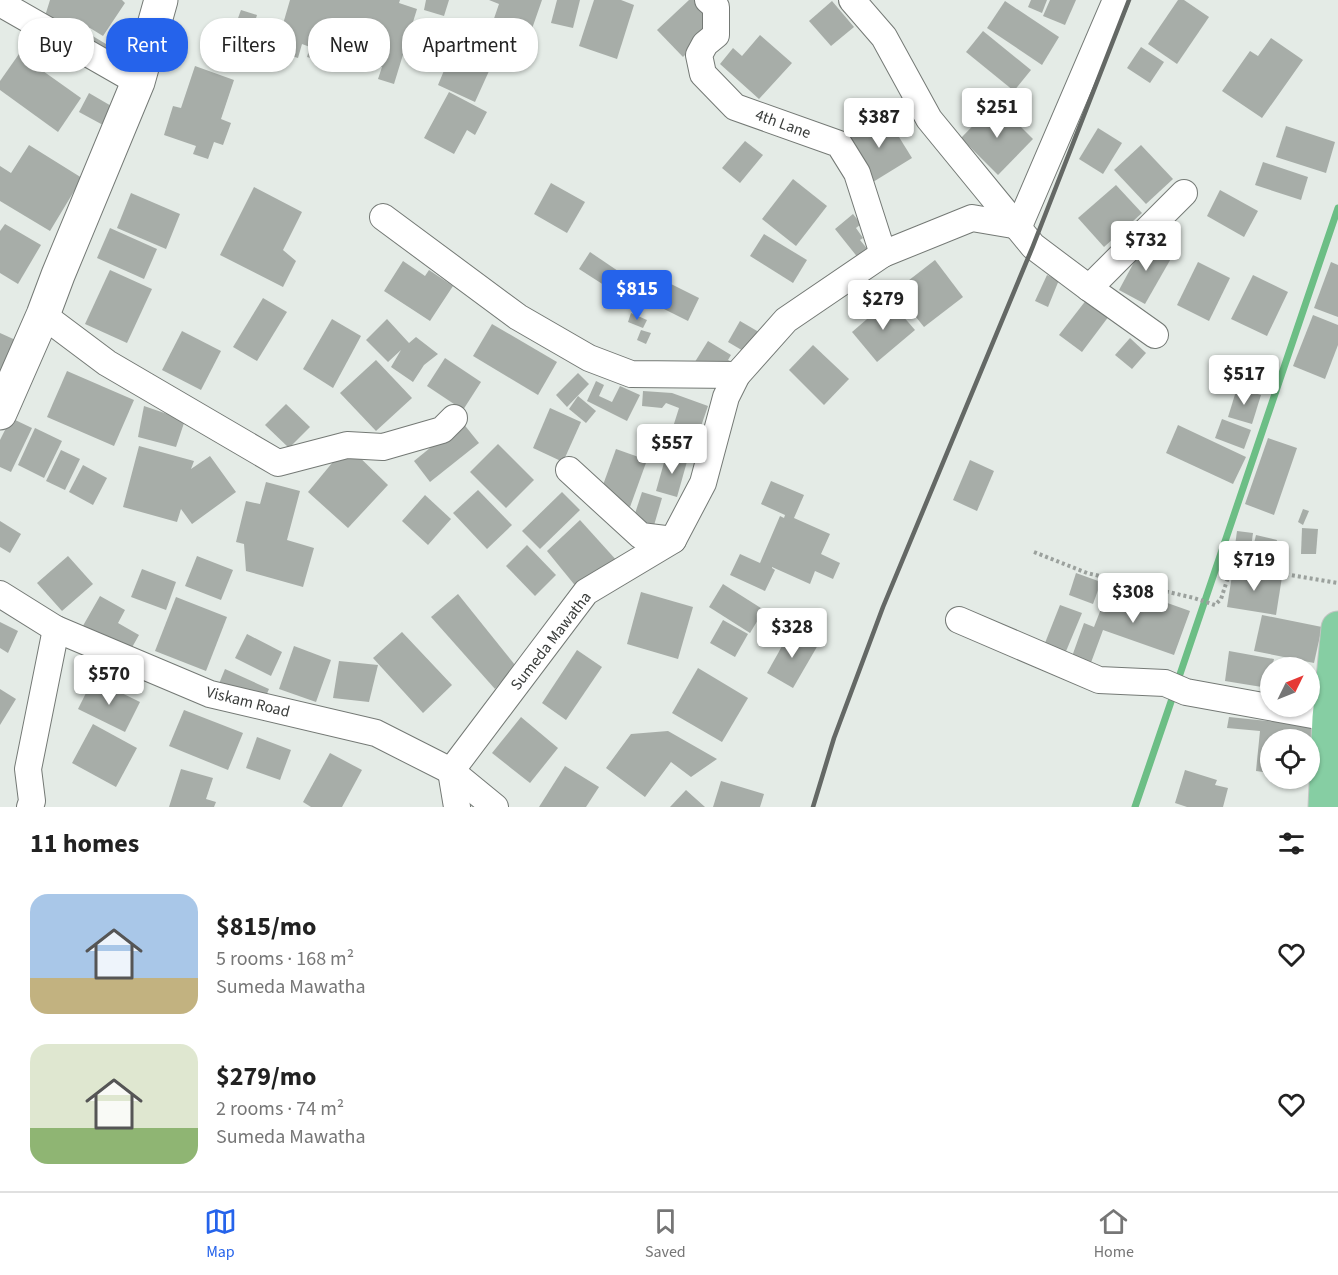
<!DOCTYPE html>
<meta charset="utf-8">
<style>
body{margin:0;font-family:"Source Sans 3",sans-serif;background:#f6f6f6;color:#222;height:100vh;display:flex;flex-direction:column;font-size:22px;white-space:nowrap}
*{box-sizing:border-box;margin:0}
p{font-size:20px;color:#767676}
.icon{flex:none;width:33px;height:33px;fill:none;stroke:currentColor;stroke-width:2;stroke-linecap:round;stroke-linejoin:round}
.map{position:relative;height:807px;overflow:hidden}
.side{display:flex;flex-direction:column;background:#fff;flex:1}
.side>*{flex:none}
.guide{position:absolute;left:18px;top:18px;width:600px;height:54px;display:flex;gap:12px}
.needle{width:39px;rotate:47deg}
.tools{position:absolute;left:1260px;top:657px;display:grid;gap:12px}
.tools a{display:grid;place-items:center;width:60px;height:60px;border-radius:50%;background:#fff;box-shadow:0 2px 4px #0004;font-size:30px}
.price{position:absolute;translate:-50% -51px;padding:0 14px;border-radius:6px;background:#fff;color:#222;font-size:20px;line-height:39px;filter:drop-shadow(0 2px 3px #0008)}
.price::after{content:'';position:absolute;left:50%;top:36px;width:18px;height:14px;margin-left:-9px;background:inherit;clip-path:polygon(0 0,100% 0,50% 100%)}
.price.active{background:#2563eb;color:#fff}
ul{padding:0;list-style:none}
li{display:flex;align-items:center;gap:18px;height:150px;padding:0 30px}
li span{display:grid;place-items:center;flex:none;width:168px;height:120px;border-radius:18px;color:#555}
li>.icon{margin-inline-start:auto}
span .icon{width:72px;height:72px;fill:#fffc;stroke-width:1}
li b{font-size:26px}
h2{display:flex;justify-content:space-between;align-items:center;height:72px;padding:0 30px;font-size:26px}
.chip{padding:0 21px;border-radius:24px;background:#fff;box-shadow:0 2px 4px #0004;font-size:21px;line-height:54px}
.chip.active{background:#2563eb;color:#fff}
.tabs{display:flex;justify-content:space-around;align-items:center;height:84px;border-top:2px solid #e0e0e0;background:#fff;font-size:16px;color:#767676}
.tabs a{display:grid;justify-items:center;gap:3px}
.tabs .active{color:#2563eb}
.map>svg:first-child{display:block}
.lines{fill:none;stroke-linecap:round;stroke-linejoin:round}
.stream{stroke:#6cbe85;stroke-width:7}
.building{fill:#a7ada8}
.street-casing{stroke:#747975;stroke-width:28}
.secondary-casing{stroke:#747975;stroke-width:35}
.primary-casing{stroke:#c4c5c4;stroke-width:35}
.path{stroke:#9ba19d;stroke-width:4;stroke-dasharray:3 3;stroke-linecap:butt}
.street{stroke:#fff;stroke-width:26}
.secondary{stroke:#fff;stroke-width:33}
.primary{stroke:#86cea3;stroke-width:33}
.rail{stroke:#646865;stroke-width:4.5}
.labels{text-anchor:middle;dominant-baseline:central;stroke-width:5;stroke-linejoin:round;paint-order:stroke}
.street-label{font-size:16px;fill:#3a3d3b;stroke:#fff}
</style>
<div class="map">
<svg width="1338" height="807" viewBox="0 0 1338 807">
<rect width="100%" height="100%" fill="#e4ebe6"/>
<g class="lines">
<g class="stream">
<path d="M1177,683l161,-475"/>
<path d="M1135,807l39,-114"/>
</g>
</g>
<g class="building">
<path d="M50,0h72l3,3 -22,33 -13,-8 -17,27 -32,-26z"/>
<path d="M290,0h110l-1,3 18,6 -23,75 -16,-5 4,-12 -25,-7 -4,10 -16,-5 3,-10 -15,-6 -4,12 -14,-4 3,-10 -8,-3 -4,14 -16,-5 8,-26 -7,-3z"/>
<path d="M426,0h23l-5,16 -20,-6z"/>
<path d="M489,0h53l-16,46 -37,-13 10,-29z"/>
<path d="M557,0h23l-7,28 -22,-5z"/>
<path d="M594,0h27l13,5 -17,54 -38,-13z"/>
<path d="M689,0h6l23,23 -35,34 -26,-27z"/>
<path d="M1031,0h16l-5,13 -14,-6z"/>
<path d="M1050,0h26l-11,25 -22,-9z"/>
<path d="M1178,0h6l25,17 -32,47 -29,-20z"/>
<path d="M832,1l22,26 -23,19 -22,-25z"/>
<path d="M1005,1l54,36 -17,28 -55,-37z"/>
<path d="M241,10l16,5 -6,20 -17,-6z"/>
<path d="M983,31l48,39 -17,21 -48,-39z"/>
<path d="M91,35l15,9 3,-5 33,19 -17,29 -47,-28z"/>
<path d="M760,35l32,28 -33,36 -39,-35 13,-16 9,8z"/>
<path d="M1271,38l32,22 -41,58 -40,-27 28,-40 8,5z"/>
<path d="M1141,47l23,15 -14,21 -23,-15z"/>
<path d="M466,52l15,8 -3,6 11,5 -14,31 -37,-17 12,-29 12,6z"/>
<path d="M19,54l62,44 -23,34 -58,-42v-9z"/>
<path d="M195,66l39,14 -13,39 10,4 -8,22 -9,-3 -6,17 -15,-5 3,-8 -32,-11 9,-29 8,2z"/>
<path d="M449,92l38,20 -12,23 -8,-5 -13,24 -30,-16z"/>
<path d="M89,93l24,14 -10,18 -24,-13z"/>
<path d="M996,102l37,37 -35,36 -37,-37z"/>
<path d="M886,116l26,42 -39,24 -26,-42z"/>
<path d="M1286,126l49,16 -9,31 -50,-16z"/>
<path d="M1098,128l24,15 -19,31 -24,-15z"/>
<path d="M745,141l18,14 -23,28 -18,-15z"/>
<path d="M29,145l53,33 -32,53 -50,-30v-35l11,7z"/>
<path d="M1141,145l32,34 -27,25 -32,-34z"/>
<path d="M1263,162l45,15 -7,23 -46,-15z"/>
<path d="M793,179l34,27 -31,40 -34,-27z"/>
<path d="M551,183l34,19 -18,31 -33,-19z"/>
<path d="M1116,185l26,28 -38,34 -26,-29z"/>
<path d="M254,187l48,25 -19,38 13,11 -13,26 -63,-32z"/>
<path d="M1220,190l38,21 -14,26 -37,-21z"/>
<path d="M131,193l49,21 -14,35 -49,-21z"/>
<path d="M853,214l8,10 -5,4 7,10 -3,2 9,11 -10,8 -24,-30z"/>
<path d="M5,224l36,21 -23,39 -18,-11v-42z"/>
<path d="M110,228l47,21 -13,30 -47,-21z"/>
<path d="M764,234l43,26 -14,23 -43,-27z"/>
<path d="M1146,240l27,15 -28,49 -26,-14z"/>
<path d="M590,252l28,19 -11,16 -28,-18z"/>
<path d="M935,260l28,37 -39,30 -29,-36z"/>
<path d="M403,261l22,15 4,-6 24,16 -23,35 -46,-30z"/>
<path d="M1198,262l32,16 -21,43 -32,-16z"/>
<path d="M1331,262l7,3v52l-24,-9z"/>
<path d="M110,270l42,19 -25,54 -42,-19z"/>
<path d="M1047,275l12,5 -11,27 -13,-6z"/>
<path d="M1253,275l35,17 -21,44 -36,-17z"/>
<path d="M657,277l42,21 -11,23 -42,-21z"/>
<path d="M263,298l24,14 -30,49 -24,-14z"/>
<path d="M1087,299l22,17 -27,36 -23,-17z"/>
<path d="M889,300l26,30 -38,32 -25,-30z"/>
<path d="M631,313l16,7 -4,8 -15,-6z"/>
<path d="M1313,315l25,10v20l-13,34 -32,-13z"/>
<path d="M332,319l29,17 -28,52 -30,-19z"/>
<path d="M387,319l22,24 7,-6 22,17 -14,11 -11,17 -22,-15 10,-17 -13,12 -22,-22z"/>
<path d="M740,321l29,17 -12,21 -29,-17z"/>
<path d="M492,324l65,38 -19,33 -65,-39z"/>
<path d="M641,330l10,3 -5,11 -9,-4z"/>
<path d="M182,331l39,20 -20,39 -39,-20z"/>
<path d="M0,333l20,9 -20,41z"/>
<path d="M1130,338l16,15 -14,16 -17,-14z"/>
<path d="M708,341l23,14 -3,5 9,5h-44z"/>
<path d="M813,345l36,34 -25,26 -35,-35z"/>
<path d="M445,358l36,24 -18,28 -36,-24z"/>
<path d="M376,360l36,38 -36,33 -36,-38z"/>
<path d="M67,371l67,29 -20,46 -67,-29z"/>
<path d="M578,373l11,11 -22,23 -11,-12z"/>
<path d="M596,381l8,4 -5,11 13,6 8,-16 20,9 -13,26 -40,-20z"/>
<path d="M1237,388l24,7 -9,29 -24,-7z"/>
<path d="M643,391l29,2 36,13 -10,29 -25,-8 6,-19 -13,-5 -4,5 -20,-2z"/>
<path d="M578,396l18,15 -10,12 -17,-14z"/>
<path d="M286,404l24,23 -21,21 -24,-23z"/>
<path d="M144,406l41,14 -9,27 -38,-10z"/>
<path d="M550,408l31,14 -18,40 -30,-14z"/>
<path d="M11,418l21,10 -21,44 -11,-5v-27z"/>
<path d="M1222,419l29,11 -7,19 -29,-11z"/>
<path d="M462,422l17,21 -49,39 -16,-21z"/>
<path d="M1178,425l68,32 -13,27 -67,-31z"/>
<path d="M35,428l27,13 -18,37 -26,-13z"/>
<path d="M1268,438l29,10 -23,67 -29,-11z"/>
<path d="M498,444l36,36 -28,28 -36,-36z"/>
<path d="M347,445l41,40 -40,43 -40,-36z"/>
<path d="M139,446l55,15 -3,8 19,-13 26,36 -44,32 -11,-15 -4,13 -54,-15z"/>
<path d="M616,449l31,11 -17,47 -31,-11z"/>
<path d="M61,450l19,9 -15,31 -19,-9z"/>
<path d="M667,452l21,6 -11,39 -21,-6z"/>
<path d="M970,460l24,11 -17,40 -24,-11z"/>
<path d="M83,465l24,13 -14,27 -24,-13z"/>
<path d="M771,481l33,14 -10,23 36,16 -9,20 19,9 -7,16 -18,-8 -5,13 -38,-17v1l3,2 -10,21 -35,-16 10,-21 20,9 20,-47 4,2 1,-3 -24,-11z"/>
<path d="M266,482l34,9 -13,49 27,8 -11,39 -57,-16 -2,-27 -8,-2 10,-41 14,3z"/>
<path d="M478,490l34,35 -25,24 -34,-36z"/>
<path d="M562,492l18,18 -40,39 -18,-18z"/>
<path d="M642,492l20,6 -12,41 -21,-7z"/>
<path d="M425,495l26,24 -23,26 -26,-24z"/>
<path d="M1303,509l6,2 -6,14 -5,-3z"/>
<path d="M580,520l38,42 -36,32 -35,-43z"/>
<path d="M0,521l21,13 -11,19 -10,-6z"/>
<path d="M1302,528l16,1 -2,25h-15z"/>
<path d="M1237,531l16,2 -3,22 -16,-2z"/>
<path d="M1256,535l21,5 -5,25 -22,-5z"/>
<path d="M527,545l29,30 -21,21 -29,-30z"/>
<path d="M68,556l25,28 -31,27 -25,-28z"/>
<path d="M197,556l36,14 -12,30 -36,-14z"/>
<path d="M142,569l34,13 -10,28 -35,-13z"/>
<path d="M1233,569l49,8 -6,38 -49,-8z"/>
<path d="M1076,573l25,9 -8,22 -24,-9z"/>
<path d="M1111,583l79,28 -16,44 -71,-25 -14,38 -19,-6 14,-39 10,4z"/>
<path d="M723,584l41,26 -14,23 -41,-26z"/>
<path d="M641,592l52,15 -15,52 -51,-15z"/>
<path d="M458,594l57,71 -20,24 -64,-72z"/>
<path d="M100,596l25,14 -7,13 21,12 -13,23 -46,-27z"/>
<path d="M176,597l51,20 -21,54 -51,-20z"/>
<path d="M1060,605l22,8 -18,43 -21,-8z"/>
<path d="M1262,615l60,12 -8,36 -60,-12z"/>
<path d="M723,620l25,14 -13,23 -25,-14z"/>
<path d="M0,622l18,9 -10,22 -8,-5z"/>
<path d="M791,630l27,15 -25,43 -26,-15z"/>
<path d="M402,632l50,53 -29,28 -50,-55z"/>
<path d="M247,634l35,18 -11,24 -36,-18z"/>
<path d="M294,646l37,14 -15,42 -37,-13z"/>
<path d="M577,650l25,17 -36,53 -24,-17z"/>
<path d="M1229,651l45,8 -2,9h-2v8l-2,12 -43,-7z"/>
<path d="M339,661l39,4 -9,37 -36,-4z"/>
<path d="M698,668l50,30 -26,44 -50,-29z"/>
<path d="M225,669l44,20 -9,21 -44,-19z"/>
<path d="M93,679l47,23 -15,30 -47,-23z"/>
<path d="M0,689l16,10 -16,26z"/>
<path d="M184,710l59,23 -15,37 -59,-24z"/>
<path d="M521,717l37,31 -28,35 -38,-30z"/>
<path d="M1229,717l85,9 -3,28h-1v-14h-40v33l-14,-2 4,-40 -33,-3z"/>
<path d="M93,724l44,24 -21,39 -44,-24z"/>
<path d="M668,731l49,28 -26,18 -20,-15 -26,35 -39,-29 25,-34z"/>
<path d="M257,737l34,13 -11,30 -34,-12z"/>
<path d="M330,753l32,17 -20,37h-31l-8,-5z"/>
<path d="M565,766l34,21 -13,20h-47z"/>
<path d="M181,769l32,9 -7,21 10,3 -2,5h-45z"/>
<path d="M1185,770l32,10 -2,5 13,3 -5,19h-36l-12,-4z"/>
<path d="M721,781l43,13 -4,13h-47z"/>
<path d="M686,790l19,17h-35z"/>
</g>
<g class="lines">
<defs>
<g id="street">
<path d="M708,0l8,7v28l-11,9 -6,11 4,19 32,33 104,37 18,29 26,81"/>
<path d="M852,0l32,37 45,82 104,127 56,42 66,47"/>
<path d="M0,3l138,79"/>
<path d="M383,217l135,100 71,41 42,16 106,1"/>
<path d="M1089,288l95,-95"/>
<path d="M43,315l64,48 171,100 69,-18 36,2 59,-17 12,-12"/>
<path d="M569,470l72,66 32,4"/>
<path d="M0,594l56,35 154,65 166,39 75,38 44,36"/>
<path d="M959,620l140,60 66,3 21,9 143,26"/>
<path d="M30,807l2,-6 -4,-32 28,-140"/>
<path d="M457,807l-6,-36 135,-179 87,-52 30,-57 23,-86 11,-22 49,-55 97,-66 89,-36 47,8 97,-226"/>
</g>
<path id="secondary" d="M0,413l43,-98 15,-40 80,-193 23,-82"/>
<path id="primary" d="M1325,807l4,-89 9,-90"/>
</defs>
<use href="#street" class="street-casing"/>
<use href="#secondary" class="secondary-casing"/>
<use href="#primary" class="primary-casing"/>
<path class="path" d="M1034,552l53,21 107,25 21,7 6,-6 11,-34 106,18"/>
<use href="#street" class="street"/>
<use href="#secondary" class="secondary"/>
<use href="#primary" class="primary"/>
<path class="rail" d="M813,807l21,-69 49,-131 150,-361 96,-246"/>
</g>
<g class="labels">
<g class="street-label">
<text transform="translate(783 124) rotate(20)">4th Lane</text>
<text transform="translate(551 641) rotate(-52)">Sumeda Mawatha</text>
<text transform="translate(248 702) rotate(14)">Viskam Road</text>
</g>
</g>
</svg>
<div class="tools">
<a><svg class="needle" viewBox="-14 -14 28 28"><path d="M0-13l5 13h-10z" fill="#e53935"/><path d="M0 13l5-13h-10z" fill="#767676"/></svg></a>
<a><svg class="icon" aria-label="locate" viewBox="0 0 24 24"><circle cx="12" cy="12" r="6"/><path d="M12 2v4M12 18v4M2 12h4M18 12h4"/></svg></a>
</div>
<b class="price" style="left:997px;top:139px">$251</b>
<b class="price" style="left:879px;top:149px">$387</b>
<b class="price" style="left:1146px;top:272px">$732</b>
<b class="price active" style="left:637px;top:321px">$815</b>
<b class="price" style="left:883px;top:331px">$279</b>
<b class="price" style="left:1244px;top:406px">$517</b>
<b class="price" style="left:672px;top:475px">$557</b>
<b class="price" style="left:1254px;top:592px">$719</b>
<b class="price" style="left:1133px;top:624px">$308</b>
<b class="price" style="left:792px;top:659px">$328</b>
<b class="price" style="left:109px;top:706px">$570</b>
<div class="guide">
<a class="chip">Buy</a>
<a class="chip active">Rent</a>
<a class="chip">Filters</a>
<a class="chip">New</a>
<a class="chip">Apartment</a>
</div>
</div>
<section class="side">
<h2>11 homes<svg class="icon" aria-label="filters" viewBox="0 0 24 24"><path d="M4 7h16M4 17h16"/><circle cx="9" cy="7" r="2"/><circle cx="15" cy="17" r="2"/></svg></h2>
<ul>
<li><span style="background:linear-gradient(#a9c7e8 70%,#c2b280 0)"><svg class="icon" aria-label="home" viewBox="0 0 24 24"><path d="M3 11l9-7 9 7M6 9v11h12V9"/></svg></span><div><b>$815/mo</b><p>5 rooms · 168 m²</p><p>Sumeda Mawatha</p></div><svg class="icon" aria-label="heart" viewBox="0 0 24 24"><path d="M12 20l-8-8c-3-5 5-10 8-4 3-6 11-1 8 4z"/></svg></li>
<li><span style="background:linear-gradient(#dfe7d0 70%,#8fb573 0)"><svg class="icon" aria-label="home" viewBox="0 0 24 24"><path d="M3 11l9-7 9 7M6 9v11h12V9"/></svg></span><div><b>$279/mo</b><p>2 rooms · 74 m²</p><p>Sumeda Mawatha</p></div><svg class="icon" aria-label="heart" viewBox="0 0 24 24"><path d="M12 20l-8-8c-3-5 5-10 8-4 3-6 11-1 8 4z"/></svg></li>
</ul>
</section>
<nav class="tabs">
<a class="active"><svg class="icon" aria-label="map" viewBox="0 0 24 24"><path d="M3 6l6-2 6 2 6-2v14l-6 2-6-2-6 2zM9 4v14M15 6v14"/></svg>Map</a>
<a><svg class="icon" aria-label="saved" viewBox="0 0 24 24"><path d="M7 4h10v16l-5-4-5 4z"/></svg>Saved</a>
<a><svg class="icon" aria-label="home" viewBox="0 0 24 24"><path d="M3 11l9-7 9 7M6 9v11h12V9"/></svg>Home</a>
</nav>
